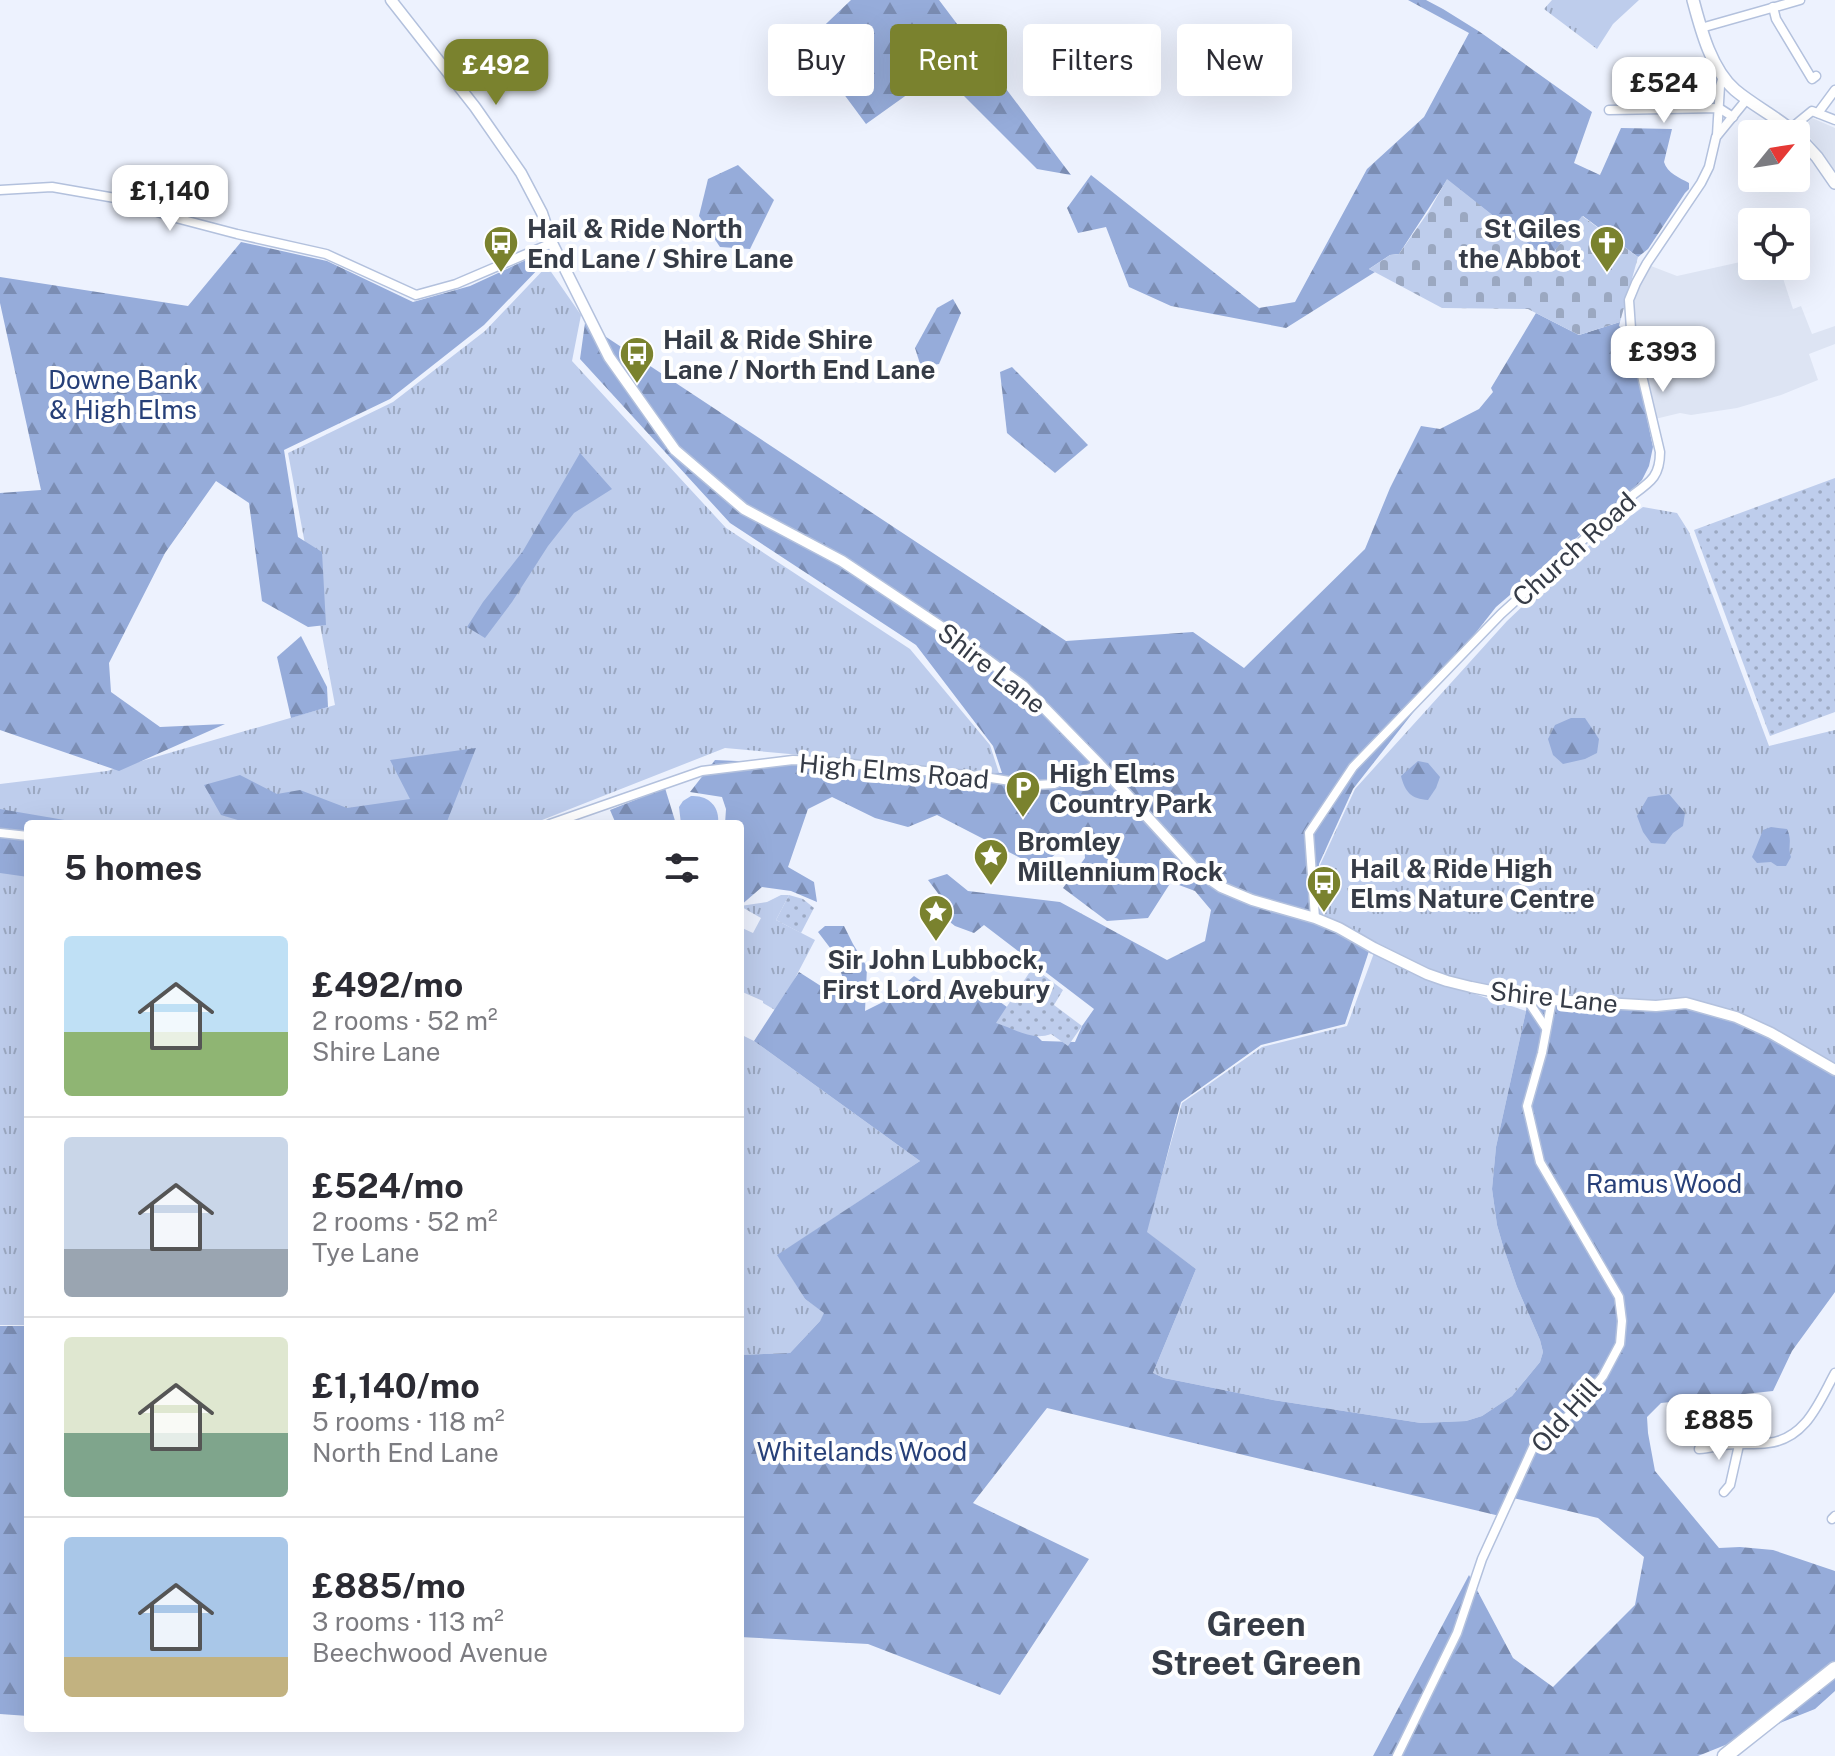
<!DOCTYPE html>
<meta charset="utf-8">
<style>
body{margin:0;font-family:"Public Sans",sans-serif;background:#f7f7f7;color:#2b2b33;height:100vh;display:flex;flex-direction:column;font-size:30px;white-space:nowrap}
*{box-sizing:border-box;margin:0}
p{font-size:26px;color:#7c7c81}
.icon{flex:none;width:44px;height:44px;fill:none;stroke:currentColor;stroke-width:2;stroke-linecap:round;stroke-linejoin:round}
.map{position:relative;flex:1;overflow:hidden}
.sheet{position:absolute;left:24px;top:820px;width:720px;height:912px;display:flex;flex-direction:column;background:#fff;border-radius:8px;box-shadow:0 8px 32px #0002}
.sheet>*{flex:none}
.hud{position:absolute;left:768px;top:24px;width:760px;height:72px;display:flex;gap:16px}
.needle{width:52px;rotate:60deg}
.fabs{position:absolute;left:1738px;top:120px;display:grid;gap:16px}
.fabs a{display:grid;place-items:center;width:72px;height:72px;border-radius:8px;background:#fff;box-shadow:0 8px 32px #0002;font-size:40px}
.price{position:absolute;translate:-50% -68px;padding:0 18px;border-radius:16px;background:#fff;color:#222;font-size:26px;line-height:52px;filter:drop-shadow(0 2px 4px #0008)}
.price::after{content:'';position:absolute;left:50%;top:48px;width:24px;height:18px;margin-left:-12px;background:inherit;clip-path:polygon(0 0,100% 0,50% 100%)}
.price.on{background:#7a822e;color:#fff}
ul{padding:0;list-style:none}
li{display:flex;align-items:center;gap:24px;height:200px;padding:0 40px}
li+li{border-top:2px solid #e1e1e2}
li span{display:grid;place-items:center;flex:none;width:224px;height:160px;border-radius:8px;color:#555}
li>.icon{margin-inline-start:auto}
span .icon{width:96px;height:96px;fill:#fffc;stroke-width:1}
li b{font-size:34px}
h2{display:flex;justify-content:space-between;align-items:center;height:96px;padding:0 40px;font-size:34px}
.tag{padding:0 28px;border-radius:8px;background:#fff;box-shadow:0 8px 32px #0002;font-size:28px;line-height:72px}
.tag.on{background:#7a822e;color:#fff}
.map>svg:first-child{display:block}
.built{fill:#dde4f3}
.grass{fill:url(#grass-tufts)}
.forest{fill:url(#forest-firs)}
.cemetery{fill:url(#cemetery-stones)}
.garden{fill:url(#garden-dots)}
.pitch{fill:#becdec}
.water{fill:#a3bae8}
.lines{fill:none;stroke-linecap:round;stroke-linejoin:round}
.minor-casing{stroke:#b3c1dd;stroke-width:11}
.tertiary-casing{stroke:#b3c1dd;stroke-width:13}
.secondary-casing{stroke:#b3c1dd;stroke-width:14}
.trunk-casing{stroke:#b3c1dd;stroke-width:17}
.minor{stroke:#fff;stroke-width:8}
.tertiary{stroke:#fff;stroke-width:10}
.secondary{stroke:#fff;stroke-width:11}
.trunk{stroke:#fff;stroke-width:14}
.labels{text-anchor:middle;dominant-baseline:central;stroke-width:8;stroke-linejoin:round;paint-order:stroke}
.poi-label{font-size:26px;font-weight:bold;fill:#363c47;stroke:#fff;text-anchor:start}
.park-label{font-size:26px;fill:#274079;stroke:#fff}
.street-label{font-size:26px;fill:#363c47;stroke:#fff}
.district-label{font-size:34px;font-weight:bold;fill:#363c47;stroke:#fff}
</style>
<div class="map">
<svg width="1835" height="1756" viewBox="0 0 1835 1756">
<defs>
<pattern id="grass-tufts" width="24" height="20" patternUnits="userSpaceOnUse" patternTransform="scale(2)"><rect width="24" height="20" fill="#becdec"/><path d="M3 7l-1-3M5 7V3M7 7l1-3M15 17l-1-3M17 17v-4M19 17l1-3" fill="none" stroke="#9ba8c1"/></pattern>
<pattern id="forest-firs" width="22" height="20" patternUnits="userSpaceOnUse" patternTransform="scale(2)"><rect width="22" height="20" fill="#96acda"/><path d="M5 1l3.5 6h-7zM16 11l3.5 6h-7z" fill="#7b8db3"/></pattern>
<pattern id="cemetery-stones" width="16" height="16" patternUnits="userSpaceOnUse" patternTransform="scale(2)"><rect width="16" height="16" fill="#becdec"/><path d="M2 7V4a2 2 0 0 1 4 0v3zM10 15v-3a2 2 0 0 1 4 0v3z" fill="#9ba8c1"/></pattern>
<pattern id="garden-dots" width="8" height="8" patternUnits="userSpaceOnUse" patternTransform="scale(2)"><rect width="8" height="8" fill="#becdec"/><path d="M2 2h.1M6 6h.1" fill="none" stroke="#9ba8c1" stroke-width="1.8" stroke-linecap="round"/></pattern>
</defs>
<rect width="100%" height="100%" fill="#edf2fe"/>
<g class="built">
<path d="M1812,118l23,10v44l-32,-44z"/>
<path d="M1745,261l2,9 19,-4h13l14,43 8,-3 11,28 23,-8v18l-26,10 9,26 -37,15 -44,13 -46,7 -11,-2 -25,6 -22,-95 2,-29 16,-29 26,10z"/>
</g>
<g class="grass">
<path d="M1552,0h87l-26,24 -16,25 -53,-40z"/>
<path d="M547,266l34,49 -9,46 154,167 184,121 80,96 9,28 -274,-25 -193,76h-504l-28,11v-51l107,-13 228,-66 -47,-252 105,-51 92,-71z"/>
<path d="M1643,507l34,6 12,19 80,214 66,-16v335l-177,-63 -110,-8 -74,-10 -34,-10 -120,-59v-50l35,-76 152,-168 72,-68z"/>
<path d="M0,842l28,2v481h-28z"/>
<path d="M781,895h8l-13,25 39,20 -23,44 -17,26 -12,-7v-2l-23,-10v-64l13,6 8,-15 -21,-12 27,-4z"/>
<path d="M1374,953l50,24 102,34 -30,136 -4,42 5,36 6,21 14,41 23,53 3,12 -3,10 -28,34 -30,20 -16,5 -45,2 -148,-23 -109,-22 -11,-5 43,-104 -50,-37 36,-129 80,-56 85,-21z"/>
<path d="M740,1034l14,7 166,120 -142,94 27,44 20,14 -5,8 -30,32 -50,2z"/>
</g>
<g class="forest">
<path d="M851,0h88l132,175 -34,-6 -83,-83 -32,-2 -56,40 -60,-81z"/>
<path d="M1408,0h18l17,9 37,23 112,80 -18,51 26,12 21,-47 51,1 -8,33c3,11 16,16 25,21v6l-4,4 -37,56 -10,8 -55,-41 -35,43 -101,-79 -48,74 -9,1 -21,14 6,3 -89,56 -115,-22 -42,-19 -23,-60 -28,6 -11,-25 24,-33 168,133 36,-6 72,-133 57,-52 45,-84z"/>
<path d="M738,165l36,35 -24,49 -30,-2 -21,-31 9,-37z"/>
<path d="M241,242l86,19 86,41 57,-16 56,-26 17,4 -59,61 -94,74 -106,51 14,87 24,15 4,73 -18,2 -46,-26 -13,-98 -33,-22 -51,72 -56,110 2,29 49,35 65,-3 -106,47 -119,-41v-237l41,-3 -41,-187v-26l188,29z"/>
<path d="M953,299l8,14 -22,51 -18,3 -6,-19 22,-40z"/>
<path d="M1536,313l43,22 41,-13 -1,4 10,8 24,113 -4,19 -7,14 -12,12 -134,115 -143,182 -34,75 -1,52 19,16 32,19 -24,73 -84,21 -80,57 -34,130 49,37 -43,104 11,5 109,22 148,23 45,-2 16,-5 30,-20 28,-34 3,-10 -3,-12 -23,-53 -14,-41 -6,-21 -5,-36 4,-42 32,-145c42,4 83,7 124,8 12,0 25,-4 37,-2 53,10 100,40 146,66v218l-43,59 -19,40 -112,12 -14,14 1,16 7,38 64,77 21,-1 33,3 62,21v120l-20,18 -117,47h-325l96,-181 44,83 40,29 82,-82 9,-48 -46,-39 -85,-20 -9,19 -457,-109 -74,95 116,56 -89,136 -132,-51 -128,-7v-282l50,-2 30,-32 4,-8 -19,-14 -28,-44 143,-94 -166,-120 45,-69 39,25 6,-16 -10,-28 -16,-21 7,-6h19l9,18 14,23 -2,44 20,-10 29,-25 39,26 21,-19 33,24 35,34 33,1 7,-16 12,-17 -110,-84 -10,8 -19,-7 -18,-14 3,-16 -12,-16 19,-6 21,17 92,11 107,58 38,-19 6,-31 -16,-19 -24,-9 -23,36 -41,3 -44,-33 22,-30 -2,-29 -43,39 -103,-53 -29,12 -33,-9 -43,-21 -24,12 -20,58 26,15 3,20 -26,-11 -29,-4 -22,19v-82h-15l1,-15 -4,-12 -32,-5 25,-32 287,13 -9,-27 -77,-101 -186,-122 -150,-164 5,-36 481,318 127,-9 51,36 121,-119 25,-61 31,-62 19,3 39,-20 14,-17 -2,-4z"/>
<path d="M1012,367l76,78 -33,28 -48,-40 -7,-61z"/>
<path d="M580,453l32,36 -38,24 -26,33 -36,56 -27,36 -18,-11 16,-25 40,-51z"/>
<path d="M301,636l26,51 1,20 -37,11 -14,-61z"/>
<path d="M1571,718h14l14,21 -2,14 -12,6 -22,5 -10,-9 -5,-16 7,-14z"/>
<path d="M476,748l-30,76h-195l-30,-9 -17,-30 36,-10 37,19 23,-4 47,18 63,-9 -20,-39z"/>
<path d="M1418,761l10,2 12,14 -4,11 -8,12c-17,-1 -23,-8 -27,-24z"/>
<path d="M665,788l11,36h-60l-6,-14z"/>
<path d="M1669,794l16,19 -2,13 -10,7 -8,11 -14,-1 -8,-11 -6,-16 11,-19z"/>
<path d="M0,809l88,15h-60v53l-28,-4z"/>
<path d="M1771,827l16,2c6,13 0,17 4,28l-5,9h-9l-6,-4 -14,1 -5,-6 11,-27z"/>
<path d="M0,1326h28v390l-28,-2z"/>
</g>
<path class="cemetery" d="M1447,179l101,80 34,-43 56,41 -18,65 -41,13 -51,-26 -86,-1 -73,-39 21,-14 9,-1 30,-43z"/>
<g class="garden">
<path d="M1835,478v234l-65,24 -76,-206z"/>
<path d="M789,895l14,4 11,9 -13,25 -25,-13z"/>
<path d="M1033,967l30,23 -9,15 28,21 -14,20 -17,-12c-19,7 -36,-5 -55,-11z"/>
</g>
<path class="pitch" d="M1577,0h44l-27,25 -22,-19z"/>
<path class="water" d="M691,796c18,-1 29,11 27,28h-37l-2,-17 4,-6z"/>
<g class="lines">
<defs>
<g id="minor">
<path d="M1773,7l3,12 36,60 4,-3"/>
<path d="M1701,28l99,-28"/>
<path d="M1609,110l110,-2 14,9"/>
<path d="M1818,113l17,-23"/>
<path d="M1790,129l22,-18 23,9"/>
<path d="M1717,135l3,-49 3,-9"/>
<path d="M0,190l52,-3 63,11 61,20 61,16 89,20 90,41 40,-11 96,-41"/>
<path d="M550,824l152,-53 91,-11 27,1 158,15 58,9 18,-1 45,-20"/>
<path d="M0,833l28,3"/>
<path d="M1315,918l-6,-85 44,-66 148,-153 133,-120c18,-13 26,-19 26,-42l-29,-123 -2,-29 7,-17 11,-20 54,-80 8,-16 7,-30 31,-38"/>
<path d="M1526,998l20,30"/>
<path d="M1699,1449c10,0 17,-3 25,-4 15,-2 30,0 44,-2 38,-4 51,-41 67,-70"/>
<path d="M1724,1492l6,-7 9,-40"/>
<path d="M1832,1519l3,-3"/>
<path d="M1397,1756l60,-123 25,-74 54,-118 40,-31 27,-34 17,-32 2,-23 -3,-24 -79,-135 -13,-56 15,-53 10,-53"/>
</g>
<path id="tertiary" d="M391,0l84,107 46,66 21,40 10,30 57,114 66,93 69,59 98,52 111,74 70,51 76,78 96,105 26,18 31,13 63,18 24,10 35,20 53,26 20,7 24,6 55,11 26,2 104,6 30,-3 50,14 35,16 64,37"/>
<g id="secondary">
<path d="M1693,0c8,30 18,69 42,90 19,16 42,27 61,44"/>
<path d="M1796,134l21,23 18,26"/>
</g>
<path id="trunk" d="M1725,1756l110,-87"/>
</defs>
<use href="#minor" class="minor-casing"/>
<use href="#tertiary" class="tertiary-casing"/>
<use href="#secondary" class="secondary-casing"/>
<use href="#trunk" class="trunk-casing"/>
<use href="#minor" class="minor"/>
<use href="#tertiary" class="tertiary"/>
<use href="#secondary" class="secondary"/>
<use href="#trunk" class="trunk"/>
</g>
<defs>
<symbol id="bus-pin" viewBox="-11 -11 22 30"><path d="M0 17L-7.5 6A9.5 9.5 0 1 1 7.5 6Z" fill="#7a822e" stroke="#fff"/><path d="M-5-6H5V4H4V6H2V4H-2V6H-4V4H-5ZM-3.5-4V0h7V-4ZM-3.5 1.2v1.5H-2V1.2ZM2 1.2v1.5H3.5V1.2Z" fill="#fff"/></symbol>
<symbol id="church-pin" viewBox="-11 -11 22 30"><path d="M0 17L-7.5 6A9.5 9.5 0 1 1 7.5 6Z" fill="#7a822e" stroke="#fff"/><path d="M-1.2-6h2.4v3.5h3.3v2.4h-3.3V6h-2.4V-.1h-3.3v-2.4h3.3Z" fill="#fff"/></symbol>
<symbol id="parking-pin" viewBox="-11 -11 22 30"><path d="M0 17L-7.5 6A9.5 9.5 0 1 1 7.5 6Z" fill="#7a822e" stroke="#fff"/><path d="M-3.5-5.5H1a3.5 3.5 0 0 1 0 7H-1V5.5H-3.5ZM-1-3.4V-.6H.8a1.4 1.4 0 0 0 0-2.8Z" fill="#fff"/></symbol>
<symbol id="sight-pin" viewBox="-11 -11 22 30"><path d="M0 17L-7.5 6A9.5 9.5 0 1 1 7.5 6Z" fill="#7a822e" stroke="#fff"/><path d="M0-6L1.8-2.2L6-1.7L2.9 1.2L3.7 5.4L0 3.3L-3.7 5.4L-2.9 1.2L-6-1.7L-1.8-2.2Z" fill="#fff"/></symbol>
</defs>
<g fill-rule="evenodd">
<use href="#bus-pin" x="481" y="223" width="40" height="54"/>
<use href="#church-pin" x="1587" y="223" width="40" height="54"/>
<use href="#bus-pin" x="617" y="334" width="40" height="54"/>
<use href="#parking-pin" x="1003" y="768" width="40" height="54"/>
<use href="#sight-pin" x="971" y="836" width="40" height="54"/>
<use href="#bus-pin" x="1304" y="863" width="40" height="54"/>
<use href="#sight-pin" x="916" y="892" width="40" height="54"/>
</g>
<g class="labels">
<g class="poi-label">
<text x="527" y="228">Hail &amp; Ride North<tspan x="527" dy="30">End Lane / Shire Lane</tspan></text>
<text x="1581" y="228" text-anchor="end">St Giles<tspan x="1581" dy="30">the Abbot</tspan></text>
<text x="663" y="339">Hail &amp; Ride Shire<tspan x="663" dy="30">Lane / North End Lane</tspan></text>
<text x="1049" y="773">High Elms<tspan x="1049" dy="30">Country Park</tspan></text>
<text x="1017" y="841">Bromley<tspan x="1017" dy="30">Millennium Rock</tspan></text>
<text x="1350" y="868">Hail &amp; Ride High<tspan x="1350" dy="30">Elms Nature Centre</tspan></text>
<text x="936" y="959" text-anchor="middle">Sir John Lubbock,<tspan x="936" dy="30">First Lord Avebury</tspan></text>
</g>
<g class="park-label">
<text x="123" y="379">Downe Bank<tspan x="123" dy="30">&amp; High Elms</tspan></text>
<text x="1664" y="1183">Ramus Wood</text>
<text x="862" y="1451">Whitelands Wood</text>
</g>
<g class="street-label">
<text transform="translate(1574 549) rotate(-42)">Church Road</text>
<text transform="translate(992 668) rotate(38)">Shire Lane</text>
<text transform="translate(894 771) rotate(5)">High Elms Road</text>
<text transform="translate(1554 997) rotate(6)">Shire Lane</text>
<text transform="translate(1566 1415) rotate(-48)">Old Hill</text>
</g>
<g class="district-label">
<text x="1256" y="1624">Green<tspan x="1256" dy="39">Street Green</tspan></text>
</g>
</g>
</svg>
<div class="fabs">
<a><svg class="needle" viewBox="-14 -14 28 28"><path d="M0-13l5 13h-10z" fill="#e53935"/><path d="M0 13l5-13h-10z" fill="#7c7c81"/></svg></a>
<a><svg class="icon" aria-label="locate" viewBox="0 0 24 24"><circle cx="12" cy="12" r="6"/><path d="M12 2v4M12 18v4M2 12h4M18 12h4"/></svg></a>
</div>
<b class="price on" style="left:496px;top:107px">£492</b>
<b class="price" style="left:1664px;top:125px">£524</b>
<b class="price" style="left:170px;top:233px">£1,140</b>
<b class="price" style="left:1663px;top:394px">£393</b>
<b class="price" style="left:1719px;top:1462px">£885</b>
<div class="hud">
<a class="tag">Buy</a>
<a class="tag on">Rent</a>
<a class="tag">Filters</a>
<a class="tag">New</a>
</div>
<section class="sheet">
<h2>5 homes<svg class="icon" aria-label="filters" viewBox="0 0 24 24"><path d="M4 7h16M4 17h16"/><circle cx="9" cy="7" r="2"/><circle cx="15" cy="17" r="2"/></svg></h2>
<ul>
<li><span style="background:linear-gradient(#bfe0f5 60%,#8fb573 0)"><svg class="icon" aria-label="home" viewBox="0 0 24 24"><path d="M3 11l9-7 9 7M6 9v11h12V9"/></svg></span><div><b>£492/mo</b><p>2 rooms · 52 m²</p><p>Shire Lane</p></div></li>
<li><span style="background:linear-gradient(#c9d6e8 70%,#9aa5b1 0)"><svg class="icon" aria-label="home" viewBox="0 0 24 24"><path d="M3 11l9-7 9 7M6 9v11h12V9"/></svg></span><div><b>£524/mo</b><p>2 rooms · 52 m²</p><p>Tye Lane</p></div></li>
<li><span style="background:linear-gradient(#dfe7d0 60%,#7fa58c 0)"><svg class="icon" aria-label="home" viewBox="0 0 24 24"><path d="M3 11l9-7 9 7M6 9v11h12V9"/></svg></span><div><b>£1,140/mo</b><p>5 rooms · 118 m²</p><p>North End Lane</p></div></li>
<li><span style="background:linear-gradient(#a9c7e8 75%,#c2b280 0)"><svg class="icon" aria-label="home" viewBox="0 0 24 24"><path d="M3 11l9-7 9 7M6 9v11h12V9"/></svg></span><div><b>£885/mo</b><p>3 rooms · 113 m²</p><p>Beechwood Avenue</p></div></li>
</ul>
</section>
</div>
